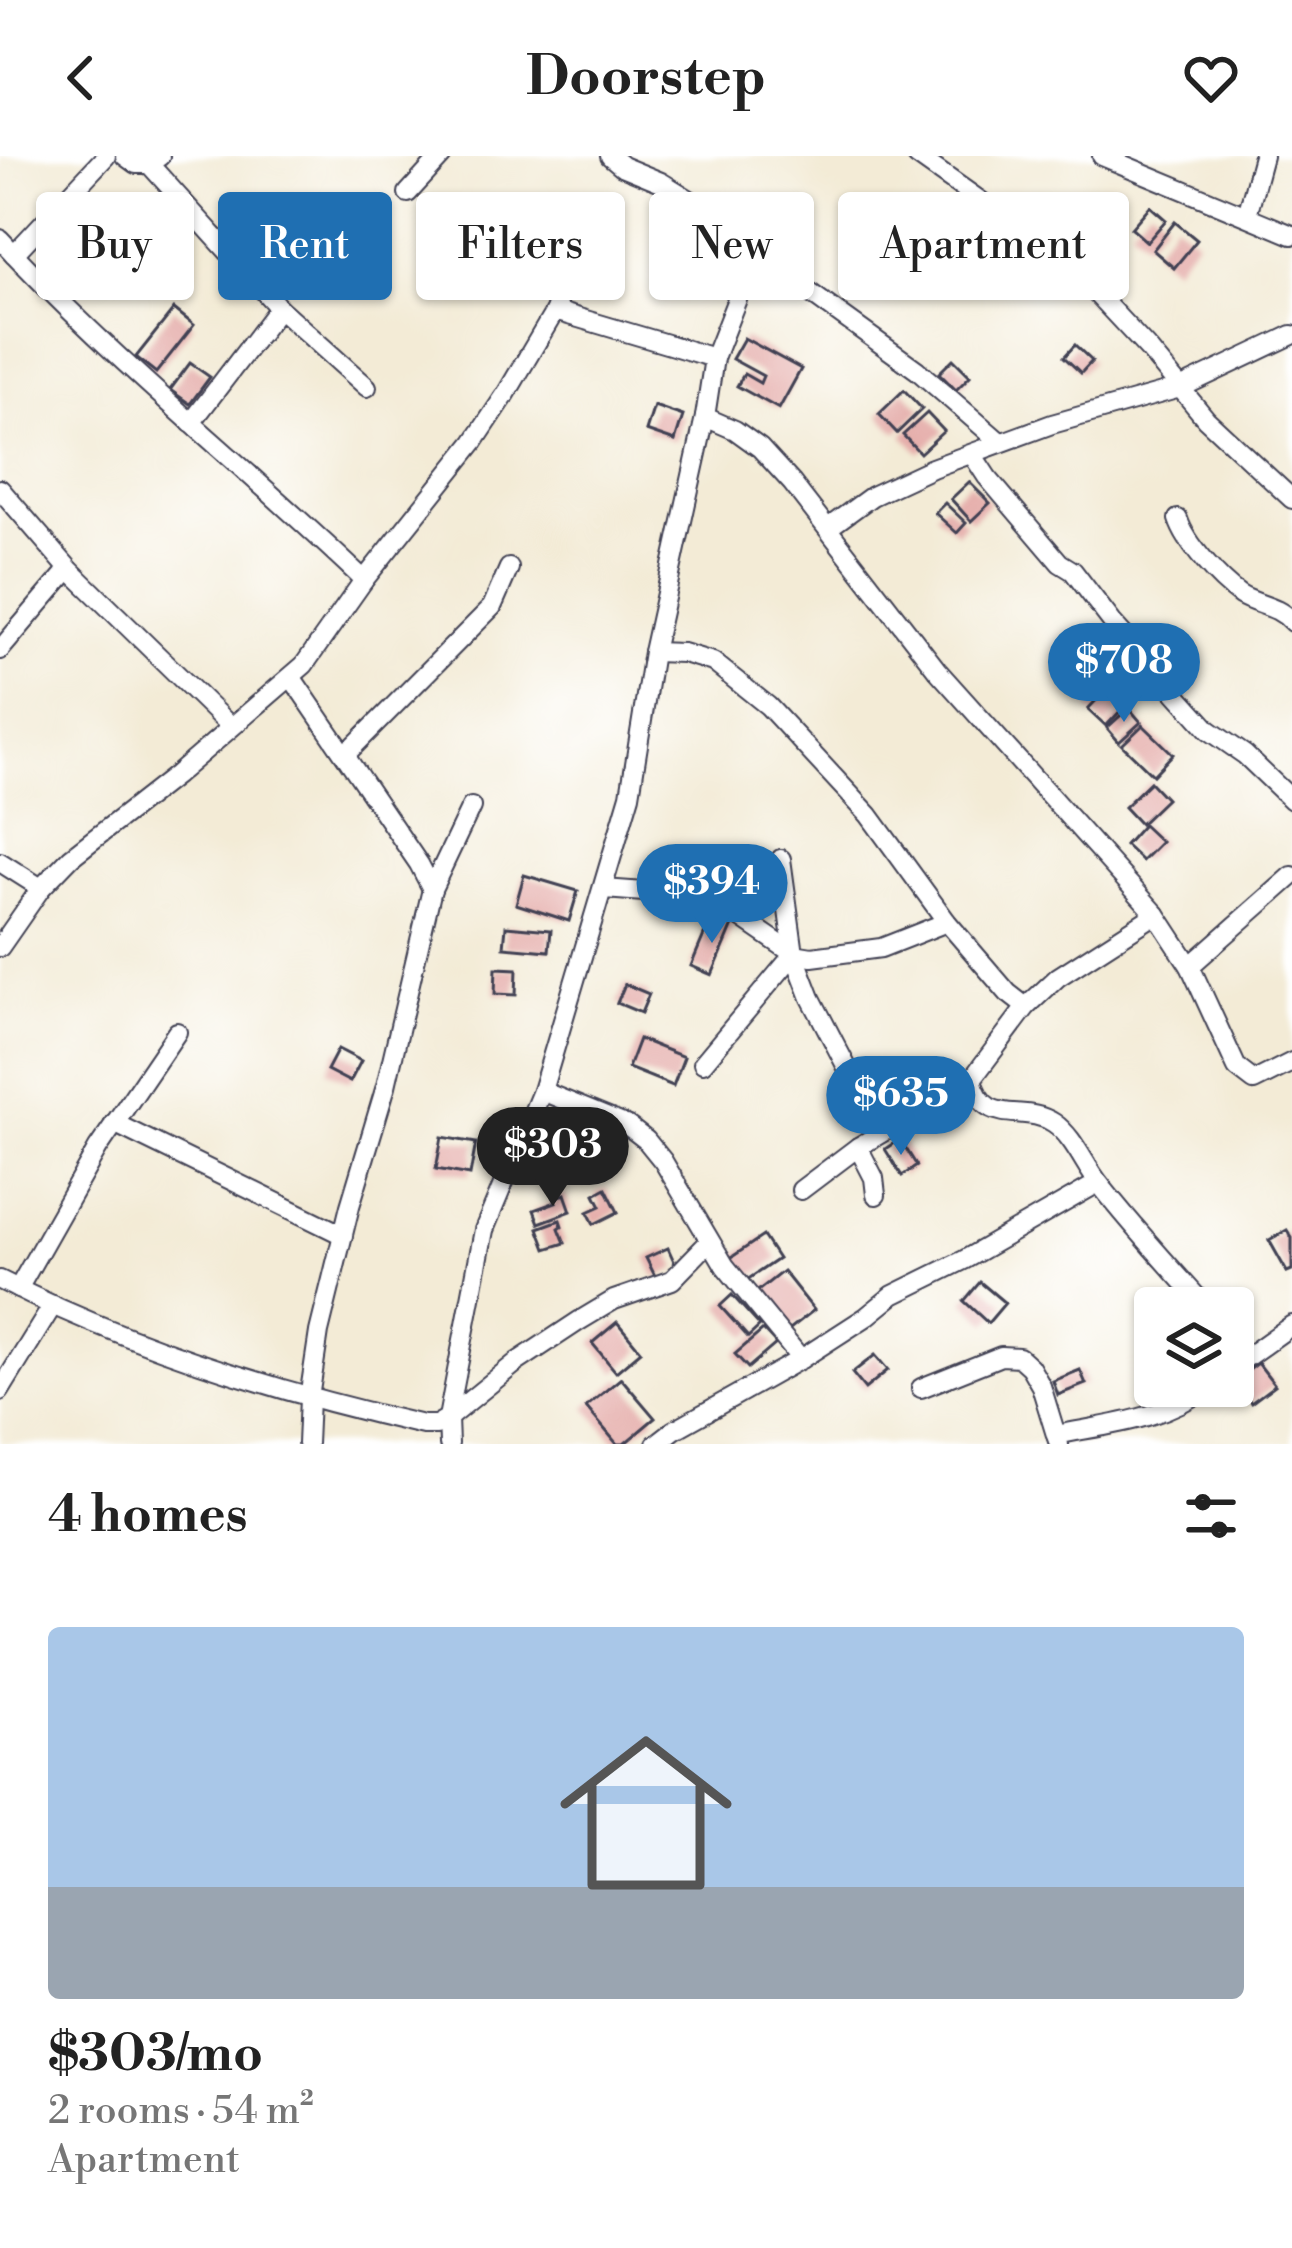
<!DOCTYPE html>
<meta charset="utf-8">
<style>
body{margin:0;font-family:"Libre Bodoni",serif;background:#f2f2f2;color:#222;height:100vh;display:flex;flex-direction:column;font-size:45px;white-space:nowrap}
*{box-sizing:border-box;margin:0}
p{font-size:39px;color:#767676}
.icon{flex:none;width:66px;height:66px;fill:none;stroke:currentColor;stroke-width:2;stroke-linecap:round;stroke-linejoin:round}
.map{position:relative;height:1288px;overflow:hidden}
.side{display:flex;flex-direction:column;background:#fff;flex:1}
.side>*{flex:none}
.guide{position:absolute;left:36px;top:36px;width:1221px;height:108px;display:flex;gap:24px}
.fabs{position:absolute;left:1134px;top:1131px;display:grid;gap:24px}
.fabs a{display:grid;place-items:center;width:120px;height:120px;border-radius:12px;background:#fff;box-shadow:0 3px 9px #0004;font-size:60px}
.price{position:absolute;translate:-50% -102px;padding:0 27px;border-radius:42px;background:#1f6fb2;color:#fff;font-size:39px;line-height:78px;filter:drop-shadow(0 3px 6px #0008)}
.price::after{content:'';position:absolute;left:50%;top:72px;width:36px;height:27px;margin-left:-18px;background:inherit;clip-path:polygon(0 0,100% 0,50% 100%)}
.price.selected{background:#222;color:#fff}
ul{padding:0;list-style:none}
li{display:grid;align-content:center;gap:24px;height:636px;padding:0 48px}
li+li{border-top:3px solid #e0e0e0}
li span{display:grid;place-items:center;height:372px;border-radius:12px;color:#555}
li>.icon{margin-inline-start:auto}
span .icon{width:216px;height:216px;fill:#fffc;stroke-width:1}
li b{font-size:51px}
h2{display:flex;justify-content:space-between;align-items:center;height:144px;padding:0 48px;font-size:51px}
.tag{padding:0 42px;border-radius:12px;background:#fff;box-shadow:0 3px 9px #0004;font-size:42px;line-height:108px}
.tag.selected{background:#1f6fb2;color:#fff}
header{display:flex;justify-content:space-between;align-items:center;height:156px;padding:0 48px;background:#fff;font-size:54px;font-weight:700}
.map>svg:first-child{display:block}
.building{fill:#e5adaa}
.lines{fill:none;stroke-linecap:round;stroke-linejoin:round}
.minor-casing{stroke:#414052;stroke-width:22}
.minor{stroke:#fff;stroke-width:18}
</style>
<header><svg class="icon" aria-label="back" viewBox="0 0 24 24"><path d="M15 5l-7 7 7 7"/></svg>Doorstep<svg class="icon" aria-label="heart" viewBox="0 0 24 24"><path d="M12 20l-8-8c-3-5 5-10 8-4 3-6 11-1 8 4z"/></svg></header>
<div class="map">
<svg width="1292" height="1288" viewBox="0 0 1292 1288">
<rect width="100%" height="100%" fill="#fff"/>
<filter id="ink" filterUnits="userSpaceOnUse"><feTurbulence type="fractalNoise" baseFrequency=".00833" numOctaves="2"/><feDisplacementMap in="SourceGraphic" scale="24" xChannelSelector="R" yChannelSelector="G"/><feConvolveMatrix kernelMatrix="1 2 1 2 8 2 1 2 1" color-interpolation-filters="sRGB"/></filter>
<filter id="wash" filterUnits="userSpaceOnUse"><feTurbulence type="fractalNoise" baseFrequency=".004" numOctaves="4" result="noise"/><feDisplacementMap in="SourceGraphic" scale="48" xChannelSelector="R" yChannelSelector="G"/><feGaussianBlur stdDeviation="2.7" result="paint"/><feColorMatrix in="noise" values="0 0 0 0 0 0 0 0 0 0 0 0 0 0 0 0 0 1.4 0 .05"/><feComposite in="paint" operator="in"/></filter>
<g filter="url(#wash)">
<rect width="100%" height="100%" fill="#f3ebd6"/>
<g id="blocks">
<g class="building">
<path d="M1150,50l16,14 -19,22 -16,-14z"/>
<path d="M1175,66l22,18 -23,28 -21,-18z"/>
<path d="M599,91l20,9 -13,28 -20,-9z"/>
<path d="M174,153l20,16 -38,48 -20,-16z"/>
<path d="M744,182l57,31 -22,40 -42,-23 7,-12 16,9 3,-7 -31,-17z"/>
<path d="M1075,189l17,16 -11,12 -17,-16z"/>
<path d="M953,203l17,17 -14,14 -17,-17z"/>
<path d="M190,207l20,14 -20,27 -20,-14z"/>
<path d="M904,234l18,19 -25,24 -18,-19z"/>
<path d="M654,250l29,10 -8,25 -29,-10z"/>
<path d="M927,257l17,18 -24,22 -17,-18z"/>
<path d="M969,326l21,21 -19,18 -20,-22z"/>
<path d="M945,347l21,20 -9,10 -22,-20z"/>
<path d="M1107,533l18,17 -19,20 -18,-17z"/>
<path d="M1129,552l12,14 -22,20 -12,-14z"/>
<path d="M1143,569l30,29 -20,21 -31,-30z"/>
<path d="M1150,626l16,17 -26,25 -16,-17z"/>
<path d="M1143,669l18,17 -19,19 -17,-16z"/>
<path d="M524,719l54,16 -9,30 -53,-17z"/>
<path d="M712,760l21,9 -21,50 -21,-9z"/>
<path d="M506,770l45,4 -2,21 -45,-4z"/>
<path d="M496,812l21,1 -1,26 -21,-1z"/>
<path d="M625,828l24,10 -8,19 -24,-10z"/>
<path d="M639,883l45,18 -11,29 -45,-18z"/>
<path d="M338,893l23,12 -11,21 -23,-12z"/>
<path d="M442,981l34,6 -6,32 -34,-6z"/>
<path d="M590,982l5,27 -21,4 -5,-27z"/>
<path d="M900,983l17,27 -15,10 -17,-27z"/>
<path d="M606,1032l12,24 -24,12 -6,-12 13,-6 -6,-12z"/>
<path d="M565,1038l6,17 -32,12 -5,-13 22,-8 -2,-4z"/>
<path d="M560,1064l2,6 -3,2 6,15 -19,6 -8,-21z"/>
<path d="M1287,1074l5,8v32l-5,2 -18,-32z"/>
<path d="M763,1080l15,23 -34,23 -15,-23z"/>
<path d="M668,1092l9,20 -21,10 -10,-20z"/>
<path d="M783,1115l31,39 -29,23 -31,-39z"/>
<path d="M980,1126l25,21 -17,20 -24,-22z"/>
<path d="M732,1139l28,31 -12,11 -28,-31z"/>
<path d="M617,1166l24,29 -25,21 -24,-29z"/>
<path d="M763,1174l13,14 -28,24 -13,-14z"/>
<path d="M875,1199l13,15 -23,19 -13,-16z"/>
<path d="M1258,1207l17,22 -24,18 -16,-22z"/>
<path d="M1080,1214l6,14 -28,11 -5,-14z"/>
<path d="M621,1222l34,40 -31,26h-7l-31,-37z"/>
</g>
</g>
</g>
<g filter="url(#ink)">
<use href="#blocks" fill-opacity="0" stroke="#414052" stroke-width="3"/>
<g class="lines">
<defs>
<g id="minor">
<path d="M125,0l11,8h13l11,-8"/>
<path d="M610,0l12,10 39,16 68,42 26,29 162,117 83,72"/>
<path d="M917,0l72,51 102,81 58,62 57,69 86,80"/>
<path d="M1102,0l190,79"/>
<path d="M149,8l130,144 88,79"/>
<path d="M408,37l34,-37"/>
<path d="M1247,59l16,-59"/>
<path d="M0,83c113,122 244,226 364,341"/>
<path d="M14,98l92,-98"/>
<path d="M555,155l159,47"/>
<path d="M705,261l30,13 25,18 32,35 145,187 219,244 34,52 47,102 17,13 38,-19"/>
<path d="M191,267l88,-115"/>
<path d="M972,298l15,23 56,66 17,20 13,8 39,51 97,108 36,25 47,45"/>
<path d="M0,333l69,80 162,158"/>
<path d="M1178,363c8,25 41,61 62,76 18,11 37,10 52,27"/>
<path d="M828,372l44,-32 60,-28 120,-44 128,-36 112,-53"/>
<path d="M0,494l69,-81"/>
<path d="M653,496l30,1 30,9 55,44 101,109 78,107 61,71 18,14"/>
<path d="M292,522l127,186 13,25"/>
<path d="M345,599l147,-148 17,-39"/>
<path d="M781,703l13,95 17,44 70,135"/>
<path d="M0,706l41,26"/>
<path d="M604,733l107,8 83,57 18,3 69,-9 66,-26"/>
<path d="M1156,758l-98,63 -32,30 -54,72c12,51 51,23 82,44 19,13 30,41 44,59 34,44 72,85 109,126"/>
<path d="M0,791l41,-59 30,-31 105,-82 128,-110 60,-85 110,-138 32,-48 49,-83 22,-69"/>
<path d="M1190,810l102,-90"/>
<path d="M703,907l91,-109"/>
<path d="M542,935l86,35 18,14 17,21 62,105 76,93"/>
<path d="M114,967l229,112"/>
<path d="M858,991l16,31 2,17"/>
<path d="M801,1034l57,-43 114,-68"/>
<path d="M0,1124c130,66 281,113 423,145h13l12,-7 69,-56 62,-41 35,-21 58,-20 37,-38"/>
<path d="M18,1133l80,-141 79,-116"/>
<path d="M1233,1211l59,-42"/>
<path d="M921,1232l80,-32 18,1 11,10 11,19 15,49"/>
<path d="M0,1235l53,-86"/>
<path d="M307,1288l2,-46 10,-66 31,-126 36,-120 46,-197 39,-82"/>
<path d="M449,1288l-1,-26 36,-188 58,-139 88,-296 23,-143 52,-235 9,-59 41,-105"/>
<path d="M656,1288l18,-14 127,-71 65,-42 27,-22 71,-35 134,-77"/>
<path d="M1059,1288l-3,-9c55,-11 107,-15 153,-49"/>
</g>
</defs>
<use href="#minor" class="minor-casing"/>
<use href="#minor" class="minor"/>
</g>
</g>
</svg>
<div class="fabs">
<a><svg class="icon" aria-label="layers" viewBox="0 0 24 24"><path d="M12 4l9 5-9 5-9-5zM3 14l9 5 9-5"/></svg></a>
</div>
<b class="price" style="left:1124px;top:569px">$708</b>
<b class="price" style="left:712px;top:790px">$394</b>
<b class="price" style="left:901px;top:1002px">$635</b>
<b class="price selected" style="left:553px;top:1053px">$303</b>
<div class="guide">
<a class="tag">Buy</a>
<a class="tag selected">Rent</a>
<a class="tag">Filters</a>
<a class="tag">New</a>
<a class="tag">Apartment</a>
</div>
</div>
<section class="side">
<h2>4 homes<svg class="icon" aria-label="filters" viewBox="0 0 24 24"><path d="M4 7h16M4 17h16"/><circle cx="9" cy="7" r="2"/><circle cx="15" cy="17" r="2"/></svg></h2>
<ul>
<li><span style="background:linear-gradient(#a9c7e8 70%,#9aa5b1 0)"><svg class="icon" aria-label="home" viewBox="0 0 24 24"><path d="M3 11l9-7 9 7M6 9v11h12V9"/></svg></span><div><b>$303/mo</b><p>2 rooms · 54 m²</p><p>Apartment</p></div></li>
</ul>
</section>
